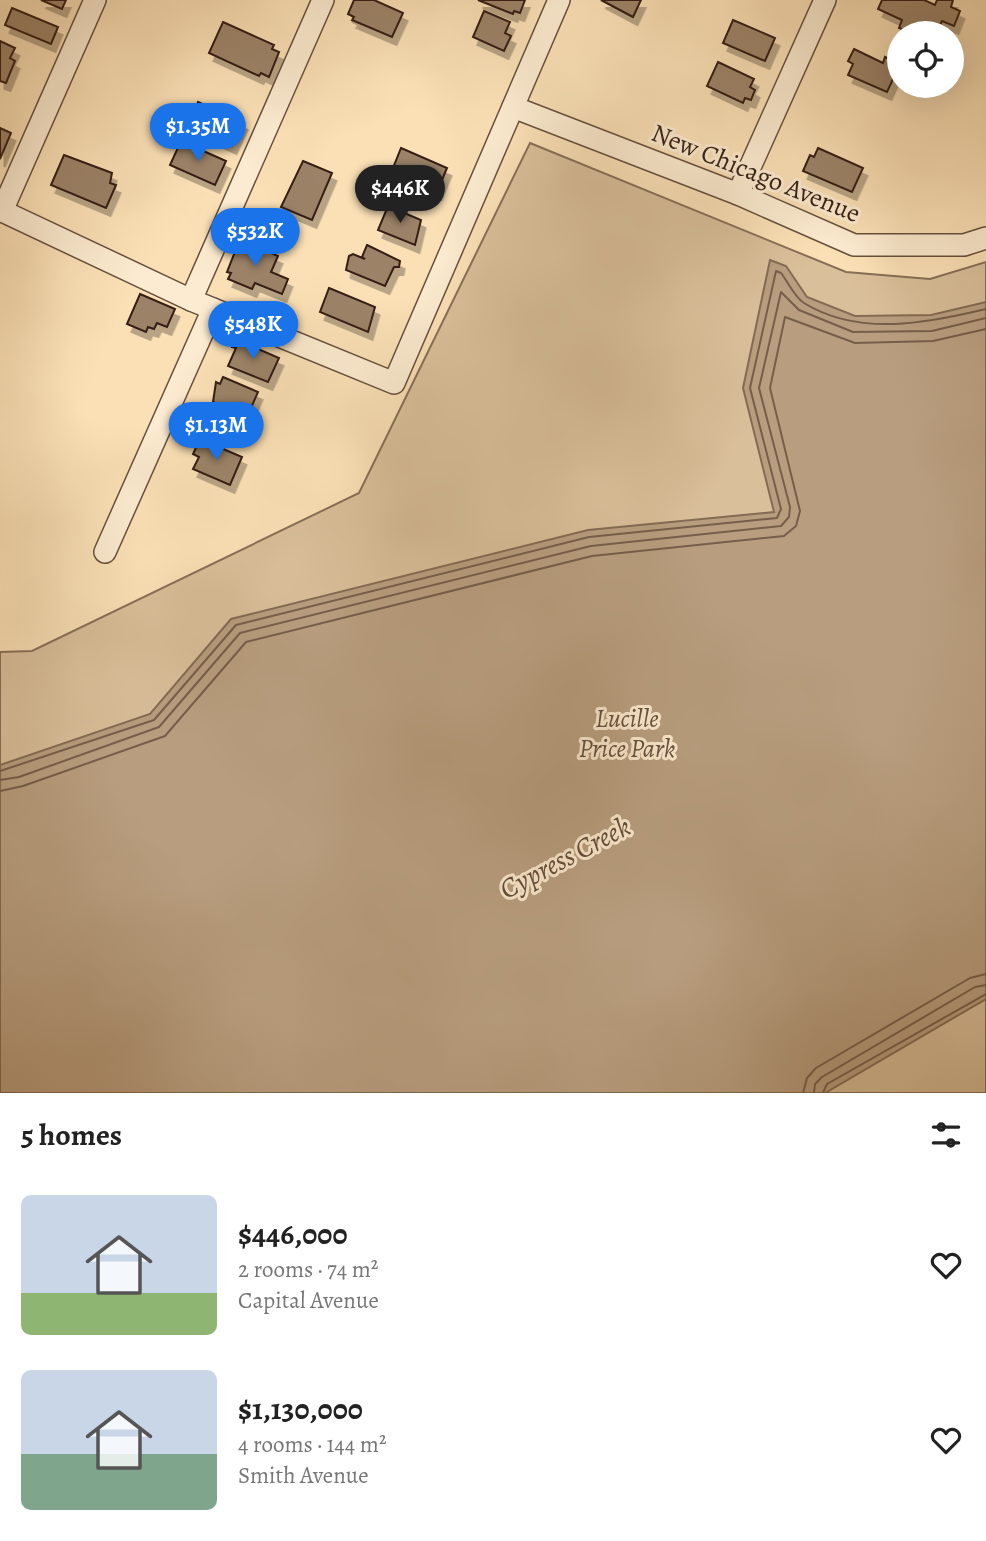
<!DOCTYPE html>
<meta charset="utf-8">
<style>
body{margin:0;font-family:Alegreya,serif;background:#f2f2f2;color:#222;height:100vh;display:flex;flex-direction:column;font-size:26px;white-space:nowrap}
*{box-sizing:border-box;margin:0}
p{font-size:23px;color:#767676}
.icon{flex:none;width:38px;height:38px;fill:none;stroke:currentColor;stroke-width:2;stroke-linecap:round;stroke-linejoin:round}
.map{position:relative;height:1093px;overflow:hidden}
.side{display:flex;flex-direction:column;background:#fff;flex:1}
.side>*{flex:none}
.controls{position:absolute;left:887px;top:21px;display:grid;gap:14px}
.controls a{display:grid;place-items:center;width:77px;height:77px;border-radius:50%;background:#fff;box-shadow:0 7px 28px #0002;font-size:35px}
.price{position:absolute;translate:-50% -60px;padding:0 16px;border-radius:24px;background:#1a73e8;color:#fff;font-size:23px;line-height:46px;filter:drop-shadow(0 2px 4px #0008)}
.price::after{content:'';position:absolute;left:50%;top:42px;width:21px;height:16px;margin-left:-10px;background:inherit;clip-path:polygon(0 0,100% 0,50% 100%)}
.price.current{background:#222;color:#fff}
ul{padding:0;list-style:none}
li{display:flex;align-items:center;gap:21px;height:175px;padding:0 21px}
li span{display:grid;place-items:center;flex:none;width:196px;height:140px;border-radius:10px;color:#555}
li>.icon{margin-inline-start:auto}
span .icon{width:84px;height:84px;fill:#fffc;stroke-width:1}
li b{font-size:30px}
h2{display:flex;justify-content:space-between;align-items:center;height:84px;padding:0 21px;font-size:30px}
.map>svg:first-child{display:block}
.green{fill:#d9bf9a;stroke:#876f57;stroke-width:2}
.water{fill:#b89e7f;stroke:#846b54;stroke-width:2}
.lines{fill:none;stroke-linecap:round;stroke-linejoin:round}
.shore{stroke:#765e4a;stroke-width:2}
.building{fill:#9c8368;stroke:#351f14;stroke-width:2;filter:url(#shadow)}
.minor-casing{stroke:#664f3c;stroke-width:24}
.minor{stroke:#fcebd0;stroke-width:21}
.labels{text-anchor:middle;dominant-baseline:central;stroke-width:6;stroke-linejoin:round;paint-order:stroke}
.street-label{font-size:26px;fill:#351f14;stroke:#fcebd0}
.park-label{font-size:26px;font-style:italic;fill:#664f3c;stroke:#fcebd0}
.water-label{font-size:28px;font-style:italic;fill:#634b39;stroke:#fcebd0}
</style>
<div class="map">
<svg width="986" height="1093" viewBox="0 0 986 1093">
<defs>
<filter id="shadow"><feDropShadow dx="4.5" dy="8" stdDeviation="0" flood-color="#0004"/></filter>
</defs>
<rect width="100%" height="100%" fill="#fbe0b6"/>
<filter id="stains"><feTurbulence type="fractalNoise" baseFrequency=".00286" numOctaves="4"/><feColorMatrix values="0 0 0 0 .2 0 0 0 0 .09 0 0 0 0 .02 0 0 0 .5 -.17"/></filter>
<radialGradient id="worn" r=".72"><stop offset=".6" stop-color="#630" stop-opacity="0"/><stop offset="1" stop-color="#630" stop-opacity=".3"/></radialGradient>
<path class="green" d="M530,143l316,129 84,7 56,-17v831h-986v-441l32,-1 327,-158z"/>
<path class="water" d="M770,260l16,6 21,31 48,19 76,-1 55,-13v697l-161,94h-825v-328l150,-51 81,-95 357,-89 186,-18 -31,-124z"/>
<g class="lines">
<g class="shore">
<path d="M0,771l154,-51 82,-95 353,-88 188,-19 4,-9 -31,-121 26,-117 5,2c7,9 14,25 23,30 55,34 124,20 182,6"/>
<path d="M0,780l19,-3 140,-50 81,-94 351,-87 190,-20 8,-9 1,-10 -31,-119 22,-96 18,18 54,22 79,-1 54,-13"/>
<path d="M0,791l23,-5 142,-50 81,-94 346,-86 192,-20 12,-10 4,-15 -30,-123 15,-71 70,26 78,-2 53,-12"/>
<path d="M803,1093l4,-15 9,-10 154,-90 16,-4"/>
<path d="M814,1093l1,-9 7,-7 153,-90 11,-2"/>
<path d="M823,1093l4,-9 159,-90"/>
</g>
</g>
<g class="building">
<path d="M41,0h25l-4,9z"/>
<path d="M354,0h20l29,13 -11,24 -40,-17 2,-3 -6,-3z"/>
<path d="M478,0h47l-5,13 -6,-2 -1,3z"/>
<path d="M601,0h40l-8,17z"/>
<path d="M882,0h42l11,5 2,-5h16l-2,7 9,4 -6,15 -12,-5 -6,12h-25l-12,-5 3,-8 -24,-11z"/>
<path d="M12,8l46,19 -7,17 -46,-19z"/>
<path d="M484,11l26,11 -5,11 6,3 -7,15 -31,-14z"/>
<path d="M733,20l42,18 -10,23 -42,-18z"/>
<path d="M223,22l51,23 -2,4 7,3 -10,25 -8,-4 -2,3 -50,-23z"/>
<path d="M0,41l15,7 -5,10 5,3 -9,22 -6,-2z"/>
<path d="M854,49l29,14 2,-6 15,7 -13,28 -39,-17 5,-11 -5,-3z"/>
<path d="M718,62l36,17 -4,8 5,3 -4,10 -6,-2 -2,5 -36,-17z"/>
<path d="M198,102l45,20 -11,24 -44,-20z"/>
<path d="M0,128l11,5 -11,26z"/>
<path d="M181,141l45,20 -11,24 -45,-20z"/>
<path d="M401,148l46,20 -10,24 -46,-19z"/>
<path d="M818,148l45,20 -11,24 -49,-21 7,-16 4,2z"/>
<path d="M64,155l48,18 -2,10 6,2 -10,23 -55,-23z"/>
<path d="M303,161l29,12 -20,47 -31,-13z"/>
<path d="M388,206l33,14 -6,25 -37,-15z"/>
<path d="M240,239l38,17 -7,16 17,7 -6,15 -27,-11 -3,6 -24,-10 3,-6 -4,-1z"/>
<path d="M367,245l33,16 -1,6h-5l-9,19 -39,-16 3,-14 4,-2 12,5 -3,-2z"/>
<path d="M329,288l46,19 -7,25 -48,-20z"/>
<path d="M140,294l35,15 -8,18 -10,-4 -3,6 -6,-2 -2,5 -19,-8z"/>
<path d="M235,339l44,19 -11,24 -40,-16 8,-18 -4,-1z"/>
<path d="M223,377l35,15 -11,25 -34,-15 3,-20 4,2z"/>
<path d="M200,439l42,18 -12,28 -37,-16 6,-12 -6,-3z"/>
</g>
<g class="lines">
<defs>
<g id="minor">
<path d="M513,107l225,87 116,51h110l22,-7"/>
<path d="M738,194l87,-194"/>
<path d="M0,210l191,90 203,83 165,-383"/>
<path d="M2,211l93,-211"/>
<path d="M191,300l132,-300"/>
<path d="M105,552l108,-243"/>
</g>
</defs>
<use href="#minor" class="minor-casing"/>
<use href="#minor" class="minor"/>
</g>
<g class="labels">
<g class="street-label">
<text transform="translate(756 173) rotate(22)">New Chicago Avenue</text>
</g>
<g class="park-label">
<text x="627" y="718">Lucille<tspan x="627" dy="30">Price Park</tspan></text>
</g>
<g class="water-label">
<text transform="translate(565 858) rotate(-28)">Cypress Creek</text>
</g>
</g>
<rect width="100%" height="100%" filter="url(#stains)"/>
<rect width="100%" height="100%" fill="url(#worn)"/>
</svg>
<div class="controls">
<a><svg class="icon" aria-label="locate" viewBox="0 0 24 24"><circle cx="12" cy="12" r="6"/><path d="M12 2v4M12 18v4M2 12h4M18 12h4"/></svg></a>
</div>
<b class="price" style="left:198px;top:163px">$1.35M</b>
<b class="price current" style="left:400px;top:225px">$446K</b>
<b class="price" style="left:255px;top:268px">$532K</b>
<b class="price" style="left:253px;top:361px">$548K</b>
<b class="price" style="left:216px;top:462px">$1.13M</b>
</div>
<section class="side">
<h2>5 homes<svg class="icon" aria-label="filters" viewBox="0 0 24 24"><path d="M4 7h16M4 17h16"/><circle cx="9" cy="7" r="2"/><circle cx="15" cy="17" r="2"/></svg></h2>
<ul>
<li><span style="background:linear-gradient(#c9d6e8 70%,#8fb573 0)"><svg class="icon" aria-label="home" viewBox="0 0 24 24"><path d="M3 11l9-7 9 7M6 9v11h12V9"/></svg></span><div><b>$446,000</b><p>2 rooms · 74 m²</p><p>Capital Avenue</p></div><svg class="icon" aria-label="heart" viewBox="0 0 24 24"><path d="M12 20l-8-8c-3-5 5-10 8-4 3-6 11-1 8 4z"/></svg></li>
<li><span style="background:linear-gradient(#c9d6e8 60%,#7fa58c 0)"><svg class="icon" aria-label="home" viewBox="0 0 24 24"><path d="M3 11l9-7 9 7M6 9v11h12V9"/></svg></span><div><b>$1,130,000</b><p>4 rooms · 144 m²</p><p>Smith Avenue</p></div><svg class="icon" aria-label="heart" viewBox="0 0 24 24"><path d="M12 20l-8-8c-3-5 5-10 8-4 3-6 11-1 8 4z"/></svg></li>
</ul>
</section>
